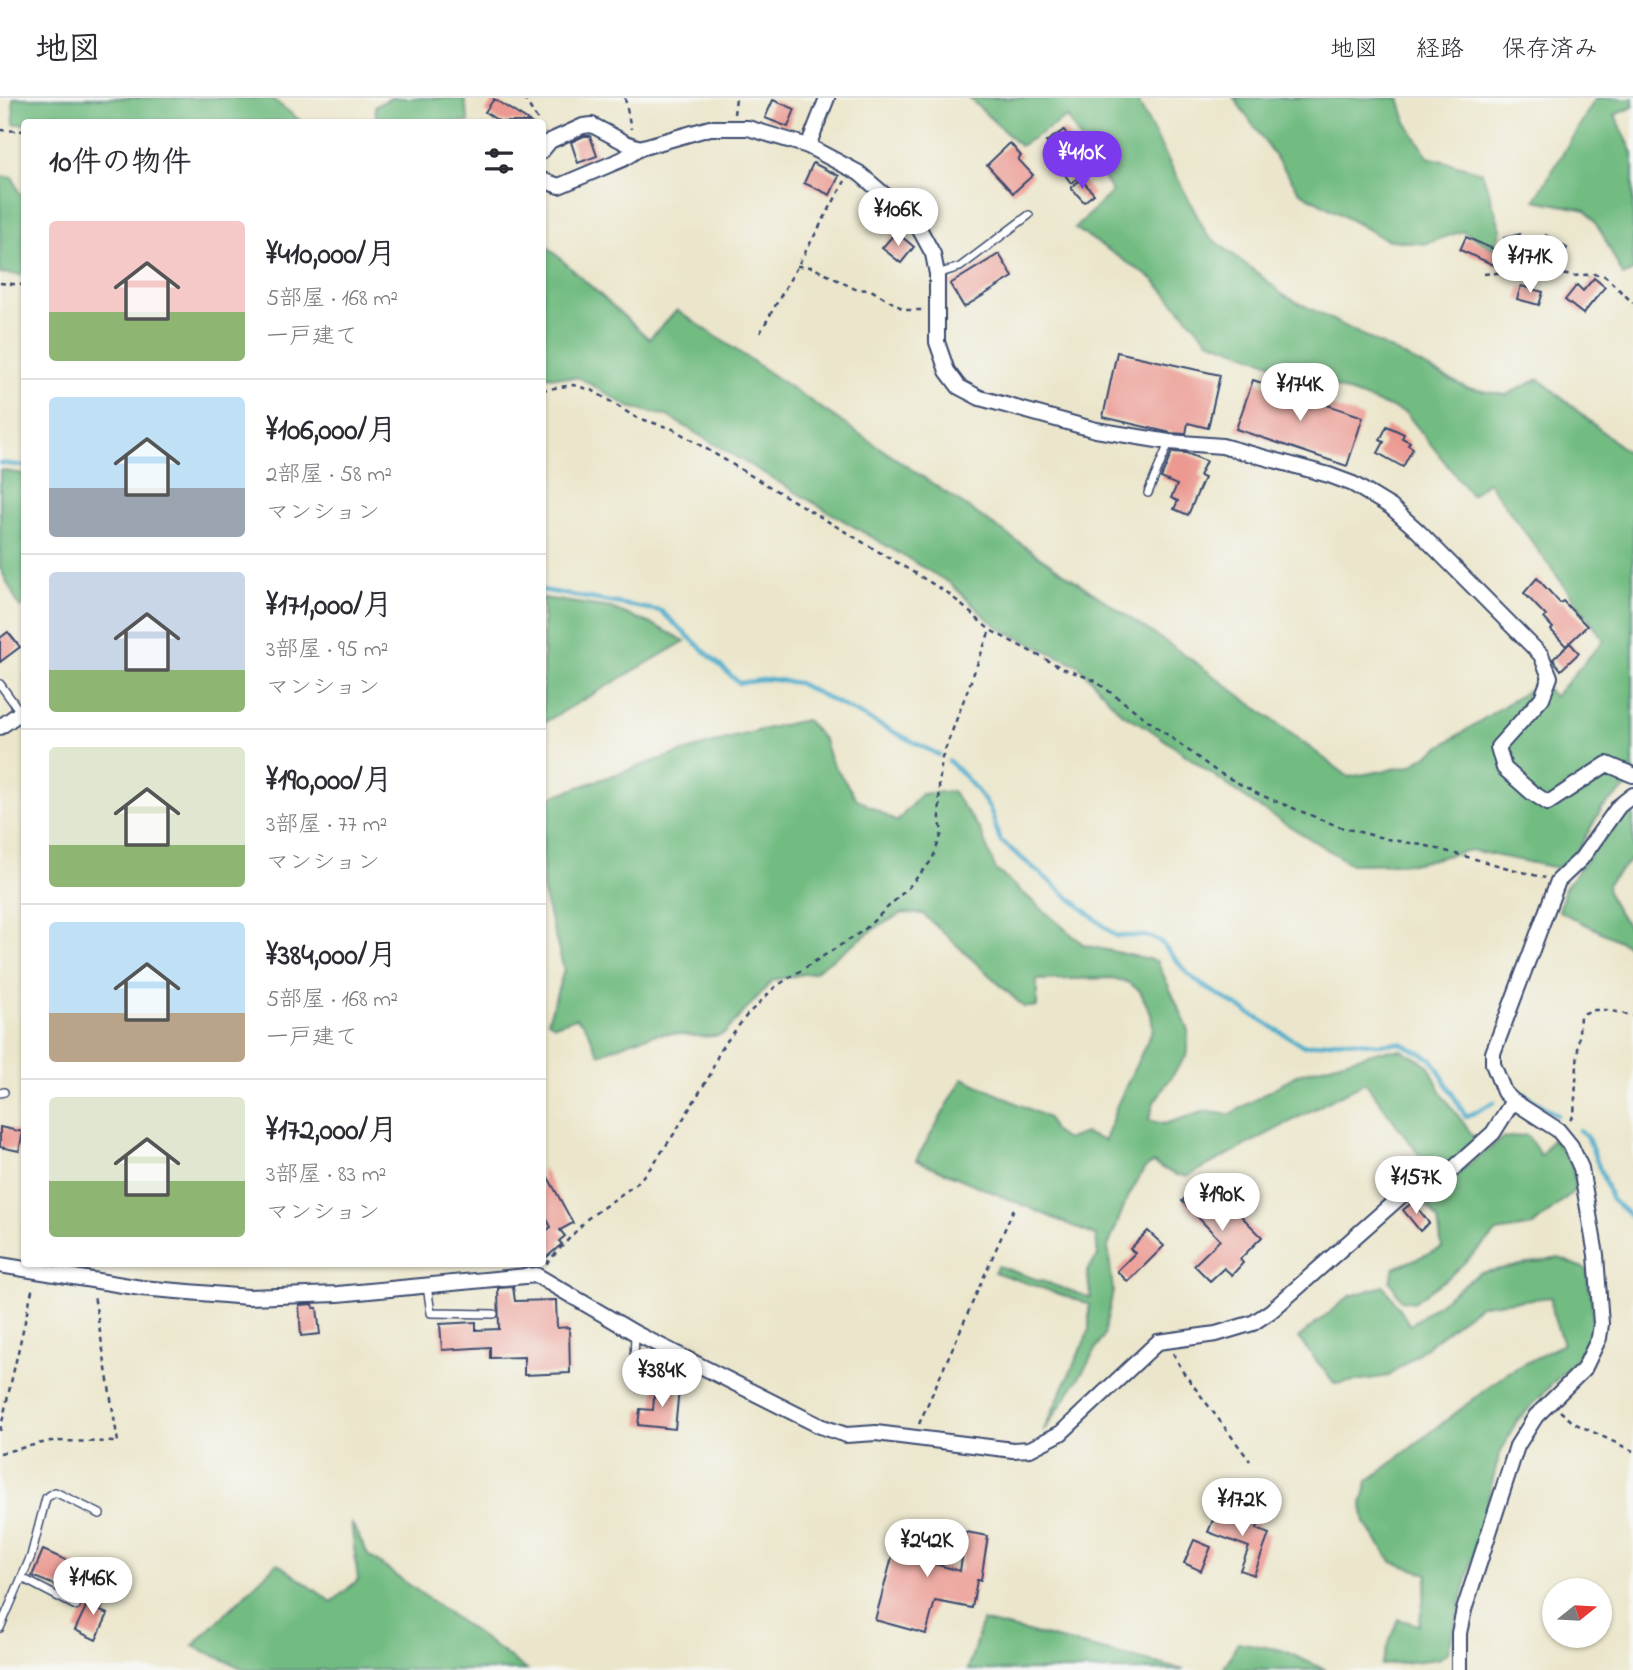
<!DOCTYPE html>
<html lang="ja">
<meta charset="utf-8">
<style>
body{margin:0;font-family:"Indie Flower","Klee One",sans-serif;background:#f2f2f3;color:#2b2b33;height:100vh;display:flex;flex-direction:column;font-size:26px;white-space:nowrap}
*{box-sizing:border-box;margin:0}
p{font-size:23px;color:#7c7c81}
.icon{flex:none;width:38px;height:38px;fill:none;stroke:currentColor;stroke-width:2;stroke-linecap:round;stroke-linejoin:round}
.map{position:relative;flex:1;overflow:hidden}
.panel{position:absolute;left:21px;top:21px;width:525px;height:1148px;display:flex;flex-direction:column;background:#fff;border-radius:7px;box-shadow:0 2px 5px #0004}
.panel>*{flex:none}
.needle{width:46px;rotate:72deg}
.fabs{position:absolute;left:1542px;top:1480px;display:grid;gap:14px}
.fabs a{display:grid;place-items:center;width:70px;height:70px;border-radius:50%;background:#fff;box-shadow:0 2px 5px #0004;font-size:35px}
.price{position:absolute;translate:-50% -60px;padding:0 16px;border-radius:24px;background:#fff;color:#222;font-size:23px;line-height:46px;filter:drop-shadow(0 2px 4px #0008)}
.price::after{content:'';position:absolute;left:50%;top:42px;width:21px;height:16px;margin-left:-10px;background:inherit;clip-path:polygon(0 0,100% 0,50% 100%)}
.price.current{background:#7c3aed;color:#fff}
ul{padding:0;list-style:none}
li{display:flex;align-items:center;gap:21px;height:175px;padding:0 28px}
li+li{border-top:2px solid #e1e1e2}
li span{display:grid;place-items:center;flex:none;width:196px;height:140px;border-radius:7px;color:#555}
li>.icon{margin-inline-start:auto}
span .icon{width:84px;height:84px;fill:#fffc;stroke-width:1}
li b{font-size:30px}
h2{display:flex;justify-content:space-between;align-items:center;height:84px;padding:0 28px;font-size:30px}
header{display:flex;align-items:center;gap:42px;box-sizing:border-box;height:98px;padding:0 35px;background:#fff;border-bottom:2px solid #e1e1e2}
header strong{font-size:33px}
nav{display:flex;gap:38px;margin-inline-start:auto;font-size:24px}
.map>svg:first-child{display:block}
.forest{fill:#72bc82;stroke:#467670;stroke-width:2}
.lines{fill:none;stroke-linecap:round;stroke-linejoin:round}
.stream{stroke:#4caccb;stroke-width:4.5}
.building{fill:#eb9991}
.lane-casing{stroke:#3a4a6e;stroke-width:10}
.street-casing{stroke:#3a4a6e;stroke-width:18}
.path{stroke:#3a4a6e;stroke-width:2.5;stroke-dasharray:5 5;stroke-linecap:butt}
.lane{stroke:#fff;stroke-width:7}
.street{stroke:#fff;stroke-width:14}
</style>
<header>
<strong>地図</strong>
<nav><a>地図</a><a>経路</a><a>保存済み</a></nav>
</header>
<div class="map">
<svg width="1633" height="1572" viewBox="0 0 1633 1572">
<rect width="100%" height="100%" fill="#f6f6f2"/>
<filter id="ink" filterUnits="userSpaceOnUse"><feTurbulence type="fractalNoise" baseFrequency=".0143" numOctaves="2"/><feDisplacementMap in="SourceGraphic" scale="14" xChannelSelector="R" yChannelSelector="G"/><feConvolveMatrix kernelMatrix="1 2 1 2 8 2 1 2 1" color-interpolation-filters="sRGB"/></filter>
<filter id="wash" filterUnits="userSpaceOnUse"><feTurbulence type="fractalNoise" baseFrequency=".00686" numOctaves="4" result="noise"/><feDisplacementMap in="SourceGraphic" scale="28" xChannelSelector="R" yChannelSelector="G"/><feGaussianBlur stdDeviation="1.57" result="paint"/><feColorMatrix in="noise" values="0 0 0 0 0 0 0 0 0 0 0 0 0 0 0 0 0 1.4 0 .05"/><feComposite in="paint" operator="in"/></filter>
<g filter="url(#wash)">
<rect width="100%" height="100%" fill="#ebe6cb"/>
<g class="forest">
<path d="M13,0h258l31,24 -288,2z"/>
<path d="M391,0h73l5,24h-92l-2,-16z"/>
<path d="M969,0h167l71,137 53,40 23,20 184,93 39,7 33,-16 94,78v325l-31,26 -26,45 -19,15 -87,-18 -53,13 -66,1 -96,-59 -107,-77 -27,-15 -43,-48 -72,-33 -16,-11 -39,-37 -284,-168 -38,-9 -49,-29 -37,-2 -1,-134 107,97 28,-29 518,352 154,115 61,-11 131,-84 13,15 50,-57 -116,-158 -17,13 -65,-82 -198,-73 -54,-60 -79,-52 37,-36 -45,-75 -47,29z"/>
<path d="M1234,0h165l7,24 22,35 54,15 19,57 -7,20 -31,-18 -39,13 -39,-5 -85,-47z"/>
<path d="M1596,0h37v9l-18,8 18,38v118l-10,5 -22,-45 -15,-21 -51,-10z"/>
<path d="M0,78l13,2 6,15 5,2v80l-24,-2z"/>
<path d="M0,372l24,4v132l-4,2 -20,-40z"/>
<path d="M543,500l68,10 45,18 29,15 -142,82z"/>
<path d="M806,622l18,20 6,19 26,39 41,24 24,-28 31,-3 28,39 16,40 88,75 73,16 31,67v25l-34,49 -5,18 15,4 42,-13 23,4 69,-41 81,-23 23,-1 26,15 16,32 33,44 -23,23 -13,5 -21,-13 -55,-74 -177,94 -12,-1 -23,-12 -9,6 -18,32 -18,46 5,44 -9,44 -22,38 -39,59 46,-101v-27l-95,-32 4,-6 93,32 -4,-27 11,-15 -2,-20 -180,-76 47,-82 85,40 5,13 13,9 18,-7 21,8 12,-36 36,-76 -2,-15 -11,-23 -11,-8 -16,-5 -76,2v27h-13l-101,-93 -20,-1 -23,12 -66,47 -41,8 -49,54c-21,7 -44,-3 -66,0 -20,3 -40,13 -59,20 -11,-16 -6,-24 -23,-36l-21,7 -7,-4 16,-51 -21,-78 -1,-92c88,-31 173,-62 264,-80z"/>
<path d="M1633,706v53l-26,27c2,29 26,34 26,64l-74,-37 6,-23 56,-74z"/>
<path d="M1527,1037l14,21 11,-17c19,20 22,24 23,51l-42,36 -36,6 -47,44 -36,26 -13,-2 -11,-19 4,-13 48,-20 -4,-28 -20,-26 35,-17 50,-39z"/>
<path d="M1559,1160l27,11 6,34v26l-16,30 -60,63 -17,34 -51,196 -10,7 -57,6 17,-46 21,6 9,-51 -36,-12 -27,-39 -3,-19 6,-23 139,-108 56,-29 -11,-32 -1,-15 -71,8 -91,71 -54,8 -37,-46 52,-42 34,-10 26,39 69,-52z"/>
<path d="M351,1424l17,33 159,115h-281l-53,-24 84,-83 55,39 26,-22z"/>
<path d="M982,1523l202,49h-216z"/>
<path d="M1238,1544l44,8 44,20h-103z"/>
</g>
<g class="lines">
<g class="stream">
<path d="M0,365l24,3"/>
<path d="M542,492l119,21 78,72 30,-4 29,4 141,72"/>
<path d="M949,663c11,10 38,39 43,53 3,9 4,18 9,27l115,95h30l14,5 29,34 13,10 102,61 38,-6 34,4 25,-1 31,16 34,58 28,-15"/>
<path d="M1522,995l35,22"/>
<path d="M1579,1032l8,6 25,64 21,18"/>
</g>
</g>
<g id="blocks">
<g class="building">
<path d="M494,1l36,23h-30l-15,-10z"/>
<path d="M773,2l22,9 -7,18 -23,-9z"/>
<path d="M1064,32l11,17 -3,2 16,22 -17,12 -13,-18 3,-2 -15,-21z"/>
<path d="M584,38h6l7,20 -19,7 -7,-21z"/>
<path d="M1010,45l11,13 -3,3 15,16 -20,18 -26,-28z"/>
<path d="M813,65l26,13 -9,19 -26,-12z"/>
<path d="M1081,81l13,15 -10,8 -13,-14z"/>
<path d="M896,134l18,15 -13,16 -19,-15z"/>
<path d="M1520,136l-4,25 17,8 -1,4 -38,-6 -34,-15 6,-13 36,16 2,-15z"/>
<path d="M1546,137l21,13 -9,15 -21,-14z"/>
<path d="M999,156l14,23 -49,30 -14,-23z"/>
<path d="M1594,180l11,9 -22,27 -18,-14 12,-15 6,6z"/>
<path d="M1521,188l22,6 -4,13 -22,-6z"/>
<path d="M1117,254l103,23 -12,53 -20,-5 -2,11 -15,-1 -68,-16z"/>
<path d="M1253,282l110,37 -16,49 -111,-37z"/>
<path d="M1387,328l17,8 -2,4 8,4 -2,3 5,3 -10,19 -25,-14 6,-11 -4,-2z"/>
<path d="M1172,354l14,1 20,8 -7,15 5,2 -16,37 -14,-6 4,-8 -7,-3 6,-13 -16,-7z"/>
<path d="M1537,480l23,25 3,-2 24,25 -21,20 -15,-16 2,-2 -9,-10 2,-2 -22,-23z"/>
<path d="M8,534l12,15 -20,15v-24z"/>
<path d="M1570,545l9,10 -18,17 -8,-11z"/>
<path d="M0,1029l23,5 -4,19 -19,-4z"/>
<path d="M542,1068l31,57 -13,7 5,6 -6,5 3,3 -20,17v-27l9,-7 -9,-17z"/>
<path d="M1195,1090l15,15 14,-13 13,14 -4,4 29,29 -22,22 3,4 -11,12 -8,-7 -14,13 -16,-16 26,-25 -38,-39z"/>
<path d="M1413,1104l16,21 -9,8 -17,-21z"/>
<path d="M1148,1133l16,15 -36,36 -11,-11 18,-18 -5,-4z"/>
<path d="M513,1189l2,14 41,-1 1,28 12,-1 1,46 -46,2v-18l-34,1v-11l-48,3 -2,-26 36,-2v8l23,-1 -1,-41z"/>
<path d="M313,1206l1,4h3l3,26 -19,2 -2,-31z"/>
<path d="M655,1288l24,3 -4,40 -37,-4 2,-16 13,1z"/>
<path d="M1216,1415l16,7 2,-5 24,10 -1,4 12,5 -15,41 -14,-5 9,-23 -41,-15z"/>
<path d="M901,1426l37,11 -7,28 29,8 6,-39 22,4 -7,44h-4l-5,28 -37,-7 -9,33 -51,-14z"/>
<path d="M1194,1442l17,7 -10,24 -17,-8z"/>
<path d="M43,1452l32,14 -3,6 15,6 -8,19 -47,-19z"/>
<path d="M93,1494l13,6 -6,13 8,3 -12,26 -21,-10z"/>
</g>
</g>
</g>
<g filter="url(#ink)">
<use href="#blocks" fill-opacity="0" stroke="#3a4a6e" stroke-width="2"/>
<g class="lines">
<defs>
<g id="lane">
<path d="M937,176l23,-7 69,-52"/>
<path d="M1148,395l21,-50"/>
<path d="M0,586l21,29"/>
<path d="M0,995l4,-1"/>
<path d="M427,1188l4,27 63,1"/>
<path d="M635,1235l-1,32 46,18"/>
<path d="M22,1480l54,28"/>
<path d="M0,1530l31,-72 15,-58 9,-6 45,22"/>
</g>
<g id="street">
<path d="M808,48l19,-48"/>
<path d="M542,53l8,-10 33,-15 9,-1 34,18 14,5"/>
<path d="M542,82l17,6 64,-27 17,-11 70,-20h38l60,18 51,27 56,48 18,33 4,20v68l10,29 12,16 21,11 116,32 73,12 53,4 107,29 24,9 38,23 27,24 123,124 9,22 -8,21 -44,49 6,21 27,24 17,11 59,-39 26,11"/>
<path d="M0,629l24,-17"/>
<path d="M0,1167l141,23 107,9 90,-3 198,-19 99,58 185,93 26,9 30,-2 137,17 17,-1 31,-16 97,-91 58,-8 37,-11 18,-12 130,-115 10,-7 35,-14 47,-42 20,-32"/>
<path d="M1459,1572v-37l5,-23 53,-164 19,-30 48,-47 15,-31 2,-14 -5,-69 -15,-87 -10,-22 -13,-16 -45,-29 -9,-9 -11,-28v-11l65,-172 23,-22 38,-53 14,-11"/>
</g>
</defs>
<use href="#lane" class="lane-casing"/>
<use href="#street" class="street-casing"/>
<g class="path">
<path d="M524,0l15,24"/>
<path d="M625,0l6,31"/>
<path d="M734,16l2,-16"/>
<path d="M499,23l1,1"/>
<path d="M0,32l24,1"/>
<path d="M797,168l15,1 43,22 16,1 34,20h18"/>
<path d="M1484,176l50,-4 40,6 21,-2 10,2 28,27"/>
<path d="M0,185l24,2"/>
<path d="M760,235l85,-152"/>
<path d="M542,292l31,-5 19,5 43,27 38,12 275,164 42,37 72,38 32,12 122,91 42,23 82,33 47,12 40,7 118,32"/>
<path d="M1570,1022l4,-5 6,-99c17,-12 34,-4 53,0"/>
<path d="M546,1166l41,-45 49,-35 16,-18 22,-32 36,-59 10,-25 27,-35 28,-28 89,-57 44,-42 24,-28 10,-27 -2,-13 -1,-35 3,-27 48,-128"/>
<path d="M1173,1255l10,19 67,89"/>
<path d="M1560,1313l14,12 59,28"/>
<path d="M919,1326l96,-218"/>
<path d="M0,1333l33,-145"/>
<path d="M0,1355l51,-12 67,1 -24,-147"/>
</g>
<use href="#lane" class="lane"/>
<use href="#street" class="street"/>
</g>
</g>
</svg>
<div class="fabs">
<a><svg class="needle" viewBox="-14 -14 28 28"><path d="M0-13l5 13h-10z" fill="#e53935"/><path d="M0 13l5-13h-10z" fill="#7c7c81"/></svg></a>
</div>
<b class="price current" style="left:1082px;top:93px">¥410K</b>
<b class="price" style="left:898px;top:150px">¥106K</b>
<b class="price" style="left:1530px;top:197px">¥171K</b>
<b class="price" style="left:1300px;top:325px">¥174K</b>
<b class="price" style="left:1416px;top:1118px">¥157K</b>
<b class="price" style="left:1222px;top:1135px">¥190K</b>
<b class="price" style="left:662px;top:1311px">¥384K</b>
<b class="price" style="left:1242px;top:1440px">¥172K</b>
<b class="price" style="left:927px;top:1481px">¥242K</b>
<b class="price" style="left:93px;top:1519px">¥146K</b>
<section class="panel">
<h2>10件の物件<svg class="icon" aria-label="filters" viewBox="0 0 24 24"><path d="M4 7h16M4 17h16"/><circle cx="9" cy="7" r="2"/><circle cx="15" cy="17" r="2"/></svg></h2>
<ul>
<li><span style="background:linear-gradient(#f6c9c9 65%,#8fb573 0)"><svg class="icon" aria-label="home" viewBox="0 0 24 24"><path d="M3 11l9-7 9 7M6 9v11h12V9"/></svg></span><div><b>¥410,000/月</b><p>5部屋 · 168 m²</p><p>一戸建て</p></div></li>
<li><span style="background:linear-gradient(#bfe0f5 65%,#9aa5b1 0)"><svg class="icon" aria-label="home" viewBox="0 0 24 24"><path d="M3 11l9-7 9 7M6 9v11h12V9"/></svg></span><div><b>¥106,000/月</b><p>2部屋 · 58 m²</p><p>マンション</p></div></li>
<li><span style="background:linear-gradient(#c9d6e8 70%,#8fb573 0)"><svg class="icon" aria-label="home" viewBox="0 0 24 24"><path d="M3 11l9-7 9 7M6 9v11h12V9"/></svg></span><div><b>¥171,000/月</b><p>3部屋 · 95 m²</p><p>マンション</p></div></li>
<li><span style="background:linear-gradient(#dfe7d0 70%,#8fb573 0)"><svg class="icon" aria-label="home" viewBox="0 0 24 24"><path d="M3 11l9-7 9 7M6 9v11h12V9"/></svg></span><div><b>¥190,000/月</b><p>3部屋 · 77 m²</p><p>マンション</p></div></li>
<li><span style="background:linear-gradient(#bfe0f5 65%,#b9a48a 0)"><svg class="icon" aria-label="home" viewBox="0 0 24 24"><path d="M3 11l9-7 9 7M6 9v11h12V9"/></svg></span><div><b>¥384,000/月</b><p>5部屋 · 168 m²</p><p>一戸建て</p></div></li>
<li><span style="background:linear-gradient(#dfe7d0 60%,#8fb573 0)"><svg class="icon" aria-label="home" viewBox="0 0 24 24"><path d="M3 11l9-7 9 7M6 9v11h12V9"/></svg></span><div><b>¥172,000/月</b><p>3部屋 · 83 m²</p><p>マンション</p></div></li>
</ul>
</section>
</div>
